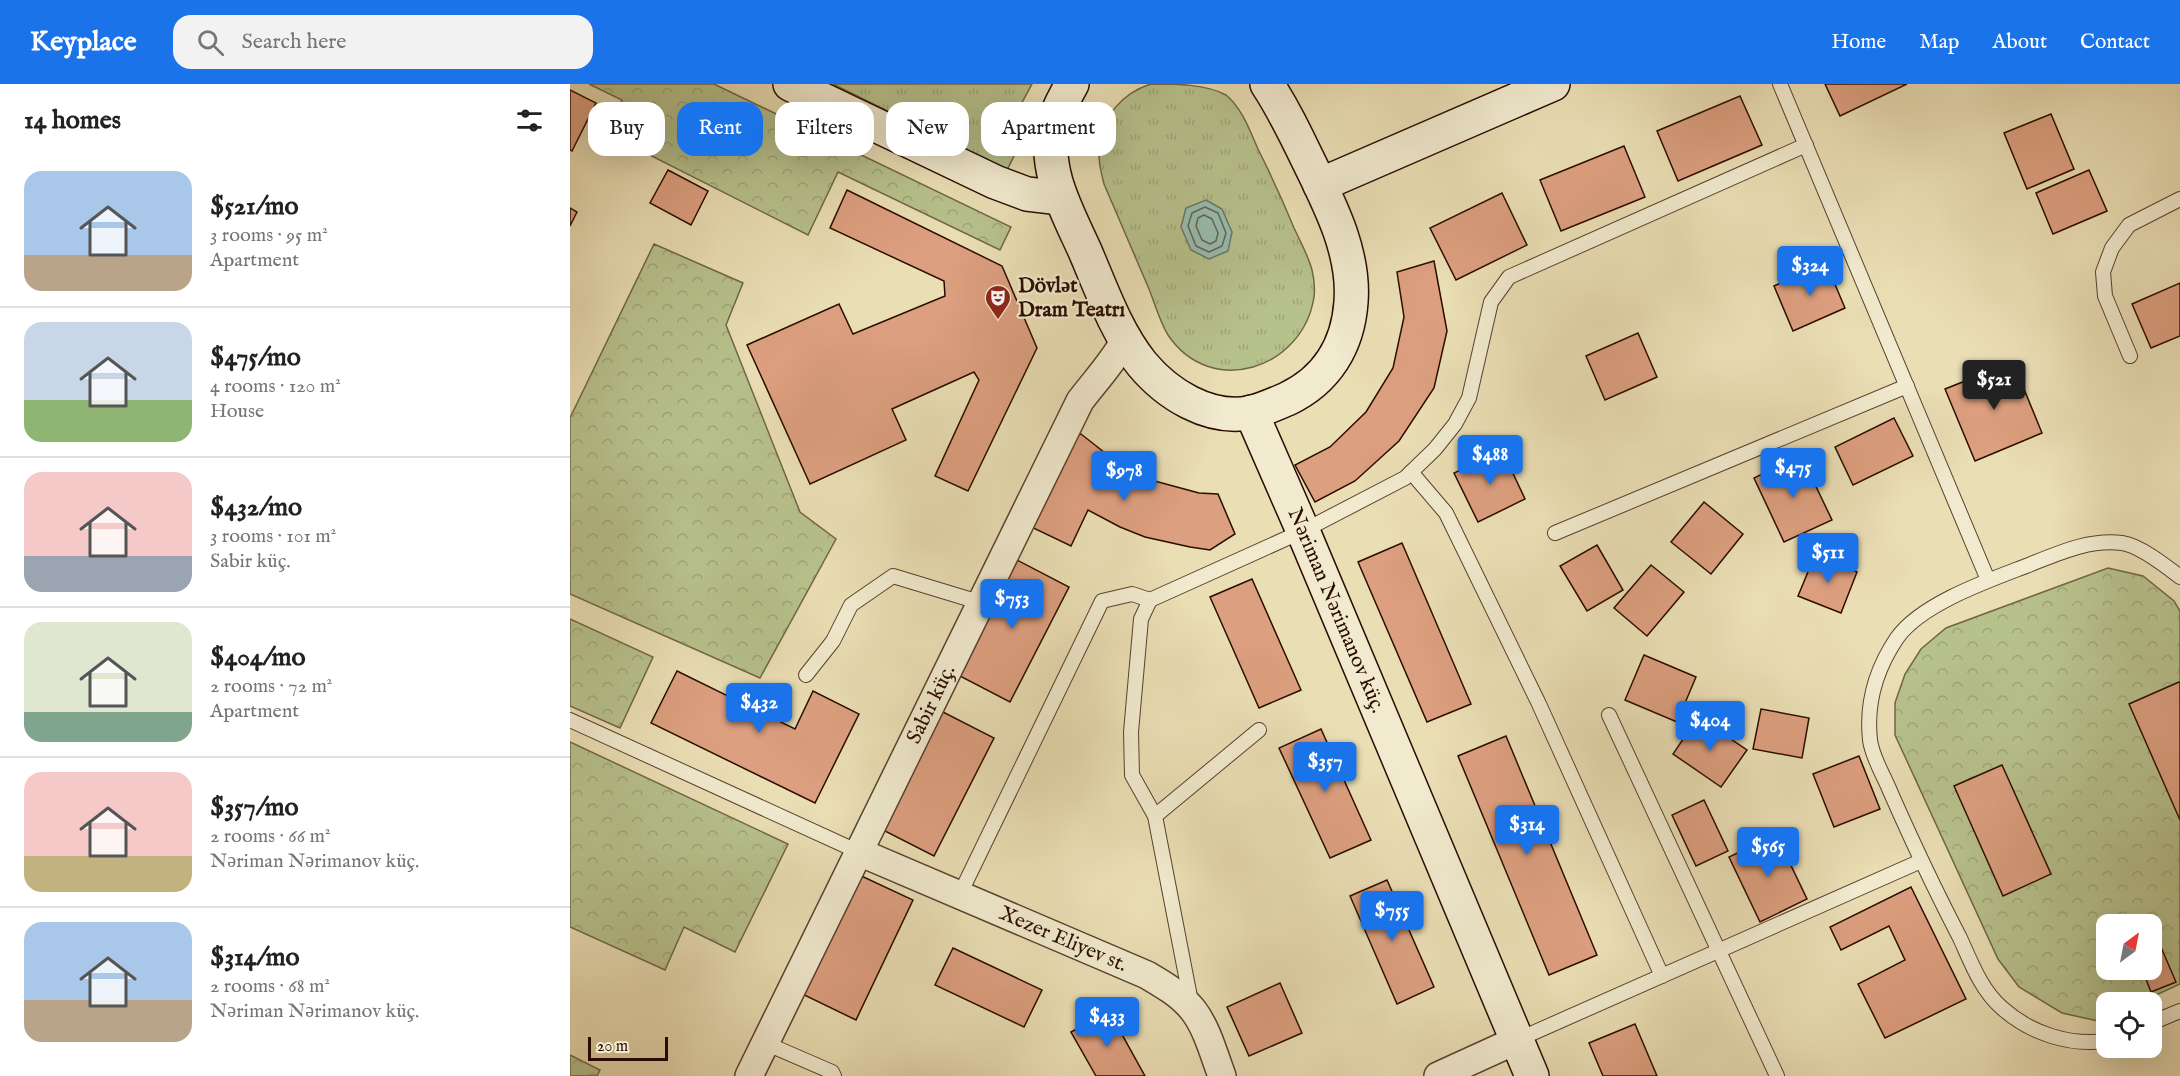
<!DOCTYPE html>
<meta charset="utf-8">
<style>
body{margin:0;font-family:"IM FELL English",serif;background:#f2f2f2;color:#222;height:100vh;display:flex;flex-direction:column;font-size:22px;white-space:nowrap}
*{box-sizing:border-box;margin:0}
p{font-size:20px;color:#767676}
.icon{flex:none;width:33px;height:33px;fill:none;stroke:currentColor;stroke-width:2;stroke-linecap:round;stroke-linejoin:round}
.map{position:relative;flex:1;overflow:hidden}
.sheet{display:flex;flex-direction:column;background:#fff;width:570px}
.sheet>*{flex:none}
.guide{position:absolute;left:18px;top:18px;width:570px;height:54px;display:flex;gap:12px}
.needle{width:39px;rotate:32deg}
.buttons{position:absolute;left:1526px;top:830px;display:grid;gap:12px}
.buttons a{display:grid;place-items:center;width:66px;height:66px;border-radius:12px;background:#fff;box-shadow:0 6px 24px #0002;font-size:30px}
.scale{position:absolute;left:18px;bottom:15px;width:80px;box-sizing:border-box;padding-left:6px;border:3px solid #2a0c01;border-top:0;font-size:16px;line-height:21px;white-space:nowrap;color:#2a0c01;-webkit-text-stroke:4px #f1eace;paint-order:stroke}
.price{position:absolute;translate:-50% -51px;padding:0 14px;border-radius:6px;background:#1a73e8;color:#fff;font-size:20px;line-height:39px;filter:drop-shadow(0 2px 3px #0008)}
.price::after{content:'';position:absolute;left:50%;top:36px;width:18px;height:14px;margin-left:-9px;background:inherit;clip-path:polygon(0 0,100% 0,50% 100%)}
.price.on{background:#222;color:#fff}
ul{padding:0;list-style:none}
li{display:flex;align-items:center;gap:18px;height:150px;padding:0 24px}
li+li{border-top:2px solid #e0e0e0}
li span{display:grid;place-items:center;flex:none;width:168px;height:120px;border-radius:18px;color:#555}
li>.icon{margin-inline-start:auto}
span .icon{width:72px;height:72px;fill:#fffc;stroke-width:1}
li b{font-size:26px}
h2{display:flex;justify-content:space-between;align-items:center;height:72px;padding:0 24px;font-size:26px}
.pill{padding:0 21px;border-radius:18px;background:#fff;box-shadow:0 6px 24px #0002;font-size:21px;line-height:54px}
.pill.on{background:#1a73e8;color:#fff}
header{display:flex;align-items:center;gap:36px;box-sizing:border-box;height:84px;padding:0 30px;background:#1a73e8;color:#fff}
header strong{font-size:28px}
nav{display:flex;gap:33px;margin-inline-start:auto;font-size:21px}
.search{width:420px;height:54px;background:#f2f2f2;display:flex;align-items:center;gap:15px;box-sizing:border-box;padding:0 21px;border-radius:18px;color:#767676;font-size:22px}
main{display:flex;flex:1;min-height:0}
.map>svg:first-child{display:block}
.grass{fill:url(#grass-tufts);stroke:#706646;stroke-width:1.5}
.forest{fill:url(#forest-crowns);stroke:#706646;stroke-width:1.5;fill-rule:evenodd}
.water{fill:#98bcaf;stroke:#6c7669;stroke-width:1.5}
.lines{fill:none;stroke-linecap:round;stroke-linejoin:round}
.shore{stroke:#616458;stroke-width:1.5}
.building{fill:#dc9f7f;stroke:#2a0c01;stroke-width:1.5}
.lane-casing{stroke:#5a402e;stroke-width:16}
.street-casing{stroke:#5a402e;stroke-width:30}
.secondary-casing{stroke:#2a0c01;stroke-width:36}
.lane{stroke:#f1eace;stroke-width:14}
.street{stroke:#f1eace;stroke-width:27}
.secondary{stroke:#f1eace;stroke-width:33}
.labels{text-anchor:middle;dominant-baseline:central;stroke-width:4.5;stroke-linejoin:round;paint-order:stroke}
.poi-label{font-size:21px;font-weight:bold;fill:#2a0c01;stroke:#f1eace;text-anchor:start}
.street-label{font-size:21px;fill:#2a0c01;stroke:#f1eace}
</style>
<header>
<strong>Keyplace</strong>
<div class="search"><svg class="icon" aria-label="search" viewBox="0 0 24 24"><circle cx="10" cy="10" r="6"/><path d="M15 15l6 6"/></svg>Search here</div>
<nav><a>Home</a><a>Map</a><a>About</a><a>Contact</a></nav>
</header>
<main>
<section class="sheet">
<h2>14 homes<svg class="icon" aria-label="filters" viewBox="0 0 24 24"><path d="M4 7h16M4 17h16"/><circle cx="9" cy="7" r="2"/><circle cx="15" cy="17" r="2"/></svg></h2>
<ul>
<li><span style="background:linear-gradient(#a9c7e8 70%,#b9a48a 0)"><svg class="icon" aria-label="home" viewBox="0 0 24 24"><path d="M3 11l9-7 9 7M6 9v11h12V9"/></svg></span><div><b>$521/mo</b><p>3 rooms · 95 m²</p><p>Apartment</p></div></li>
<li><span style="background:linear-gradient(#c9d6e8 65%,#8fb573 0)"><svg class="icon" aria-label="home" viewBox="0 0 24 24"><path d="M3 11l9-7 9 7M6 9v11h12V9"/></svg></span><div><b>$475/mo</b><p>4 rooms · 120 m²</p><p>House</p></div></li>
<li><span style="background:linear-gradient(#f6c9c9 70%,#9aa5b1 0)"><svg class="icon" aria-label="home" viewBox="0 0 24 24"><path d="M3 11l9-7 9 7M6 9v11h12V9"/></svg></span><div><b>$432/mo</b><p>3 rooms · 101 m²</p><p>Sabir küç.</p></div></li>
<li><span style="background:linear-gradient(#dfe7d0 75%,#7fa58c 0)"><svg class="icon" aria-label="home" viewBox="0 0 24 24"><path d="M3 11l9-7 9 7M6 9v11h12V9"/></svg></span><div><b>$404/mo</b><p>2 rooms · 72 m²</p><p>Apartment</p></div></li>
<li><span style="background:linear-gradient(#f6c9c9 70%,#c2b280 0)"><svg class="icon" aria-label="home" viewBox="0 0 24 24"><path d="M3 11l9-7 9 7M6 9v11h12V9"/></svg></span><div><b>$357/mo</b><p>2 rooms · 66 m²</p><p>Nəriman Nərimanov küç.</p></div></li>
<li><span style="background:linear-gradient(#a9c7e8 65%,#b9a48a 0)"><svg class="icon" aria-label="home" viewBox="0 0 24 24"><path d="M3 11l9-7 9 7M6 9v11h12V9"/></svg></span><div><b>$314/mo</b><p>2 rooms · 68 m²</p><p>Nəriman Nərimanov küç.</p></div></li>
</ul>
</section>
<div class="map">
<svg width="1610" height="992" viewBox="0 0 1610 992">
<defs>
<pattern id="grass-tufts" width="24" height="20" patternUnits="userSpaceOnUse" patternTransform="scale(1.5)"><rect width="24" height="20" fill="#b7c18c"/><path d="M3 7l-1-3M5 7V3M7 7l1-3M15 17l-1-3M17 17v-4M19 17l1-3" fill="none" stroke="#9ea577"/></pattern>
<pattern id="forest-crowns" width="20" height="18" patternUnits="userSpaceOnUse" patternTransform="scale(1.5)"><rect width="20" height="18" fill="#b7c18c"/><path d="M2 6a3 3 0 1 1 6 0M12 15a3 3 0 1 1 6 0" fill="none" stroke="#9ea577"/></pattern>
</defs>
<rect width="100%" height="100%" fill="#eadeb4"/>
<filter id="stains"><feTurbulence type="fractalNoise" baseFrequency=".00333" numOctaves="4"/><feColorMatrix values="0 0 0 0 .2 0 0 0 0 .09 0 0 0 0 .02 0 0 0 .5 -.17"/></filter>
<radialGradient id="worn" r=".72"><stop offset=".6" stop-color="#630" stop-opacity="0"/><stop offset="1" stop-color="#630" stop-opacity=".3"/></radialGradient>
<g class="grass">
<path d="M263,0h199l-14,26 -1,40 -10,20z"/>
<path d="M581,0c25,0 55,0 75,11 16,13 24,36 32,54 13,26 25,52 36,79 6,13 14,27 18,42 2,8 3,18 2,27 -11,72 -103,102 -146,38 -8,-13 -13,-31 -19,-46 -15,-35 -30,-70 -45,-105 -3,-12 -6,-24 -5,-38 2,-29 25,-54 52,-62z"/>
</g>
<g class="forest">
<path d="M19,0h125l297,143 -11,23 -162,-78 -30,63 -202,-102 16,-33z"/>
<path d="M84,160l89,39 -17,42 74,187 36,27 -76,139 -190,-84v-176z"/>
<path d="M1538,484l35,8 31,25 6,10v373l-39,18h-35v16l-8,3 -36,-8 -43,-26 -21,-28 -103,-224v-32l10,-29 16,-25 25,-21zM1536,840h45v45h-45z"/>
<path d="M0,535l83,38 -33,71 -50,-22z"/>
<path d="M0,658l218,102 -53,108 -51,-25 -19,43 -95,-43z"/>
<path d="M0,971l30,15 -3,6h-27z"/>
</g>
<path class="water" d="M636,116l16,9 10,23 -4,19 -19,8 -18,-9 -10,-23 5,-19z"/>
<g class="lines">
<g class="shore">
<path d="M635,123l13,6 8,20 -4,13 -13,6 -13,-6 -8,-20 4,-13z"/>
<path d="M634,131l8,4 6,14 -2,8 -6,3 -8,-4 -6,-14 2,-8z"/>
</g>
</g>
<g class="building">
<path d="M1255,0h82l-67,32z"/>
<path d="M0,6l26,13 -24,48 -2,-1z"/>
<path d="M1170,12l22,49 -84,36 -21,-50z"/>
<path d="M1481,30l23,55 -47,20 -23,-56z"/>
<path d="M1054,62l21,51 -84,34 -21,-51z"/>
<path d="M98,86l40,21 -17,34 -41,-22z"/>
<path d="M1519,86l18,41 -54,23 -17,-41z"/>
<path d="M277,106l155,76 35,82 -69,143 -33,-15 44,-96 -5,-8 -82,37 14,31 -96,44 -63,-139 92,-41 14,30 92,-38 -1,-15 -114,-53z"/>
<path d="M932,109l25,52 -71,35 -26,-52z"/>
<path d="M0,124l7,4 -7,14z"/>
<path d="M864,177l13,70 -13,57 -35,53 -44,40 -40,21 -20,-37 35,-18 36,-35 27,-44 11,-51 -7,-45z"/>
<path d="M1256,179l19,45 -52,23 -19,-45z"/>
<path d="M1610,199v53l-29,12 -19,-44z"/>
<path d="M1068,249l19,44 -52,23 -19,-44z"/>
<path d="M1443,278l29,71 -67,28 -30,-72z"/>
<path d="M1324,334l19,38 -60,29 -18,-38z"/>
<path d="M511,350l42,33 28,13 48,13 19,1 17,40 -25,16 -20,-3 -45,-10 -25,-10 -32,-17 -17,36 -46,-22 43,-86z"/>
<path d="M932,366l23,49 -47,23 -24,-49z"/>
<path d="M1231,371l31,65 -48,22 -30,-64z"/>
<path d="M1134,418l39,32 -32,40 -40,-32z"/>
<path d="M832,459l69,161 -44,18 -69,-160z"/>
<path d="M1027,461l26,45 -36,21 -27,-45z"/>
<path d="M1245,471l42,17 -16,41 -43,-17z"/>
<path d="M445,475l54,28 -59,115 -54,-28z"/>
<path d="M1081,481l33,27 -37,44 -33,-28z"/>
<path d="M682,495l49,111 -42,18 -49,-111z"/>
<path d="M1074,571l52,22 -19,45 -52,-22z"/>
<path d="M107,587l118,58 18,-38 46,23 -44,89 -164,-80z"/>
<path d="M1609,598l1,1v137l-51,-116z"/>
<path d="M1191,625l48,9 -7,40 -49,-9z"/>
<path d="M369,626l55,28 -60,118 -55,-28z"/>
<path d="M1128,633l49,33 -26,37 -48,-33z"/>
<path d="M751,645l50,111 -41,18 -51,-110z"/>
<path d="M936,652l91,219 -48,20 -91,-219z"/>
<path d="M1289,672l21,53 -46,18 -21,-53z"/>
<path d="M1432,681l49,109 -48,22 -49,-110z"/>
<path d="M1134,716l24,51 -32,15 -24,-51z"/>
<path d="M1206,750l31,65 -47,23 -31,-65z"/>
<path d="M285,789l58,27 -57,120 -58,-28z"/>
<path d="M817,796l47,107 -37,17 -47,-108z"/>
<path d="M1341,803l55,112 -81,39 -27,-54 47,-24 -16,-34 -48,24 -11,-23z"/>
<path d="M1581,840l25,58 -25,10 -9,-23h9z"/>
<path d="M383,864l89,42 -18,37 -89,-42z"/>
<path d="M710,899l22,50 -53,23 -22,-49z"/>
<path d="M539,927l36,65h-49l-25,-44z"/>
<path d="M1065,940l22,52h-54l-14,-33z"/>
</g>
<g class="lines">
<defs>
<g id="lane">
<path d="M1210,0l208,496"/>
<path d="M1560,272l-25,-60 -2,-24 9,-24 17,-23 51,-26"/>
<path d="M841,388l35,41 93,191 123,272"/>
<path d="M985,449l352,-147"/>
<path d="M236,591l27,-34 18,-36 42,-29 89,27"/>
<path d="M1039,631l168,361"/>
<path d="M0,636l289,132"/>
<path d="M585,732l104,-86"/>
<path d="M390,810l142,-293 30,-7 18,6"/>
<path d="M621,918l-36,-186 -23,-41 -1,-43 10,-113 9,-19 153,-69 102,-53 30,-29 20,-25 14,-26 22,-96 18,-25 297,-132"/>
<path d="M1581,939l29,-12"/>
<path d="M947,956l404,-179"/>
<path d="M1536,957c-37,5 -76,-8 -104,-33 -21,-18 -31,-46 -42,-70 -25,-48 -48,-97 -70,-147 -6,-15 -18,-34 -20,-51 -4,-37 6,-71 27,-102 24,-34 90,-57 129,-72 31,-12 61,-27 96,-23 17,2 44,23 58,34"/>
<path d="M195,959l67,29 2,4"/>
</g>
<g id="street">
<path id="s1" d="M289,768l288,123c17,10 34,20 46,35 14,18 21,45 29,66"/>
<path id="s2" d="M179,992l331,-675c16,-21 33,-39 45,-61"/>
<path d="M868,992l79,-36"/>
</g>
<g id="secondary">
<path d="M220,0l205,98 32,12 34,4"/>
<path d="M502,0c-7,13 -15,26 -19,41 -10,45 14,86 32,126 16,37 31,81 57,113 25,30 66,56 107,49 13,-3 26,-9 38,-14 40,-19 61,-54 64,-97 4,-50 -22,-99 -43,-142 -13,-27 -25,-52 -41,-76"/>
<path d="M750,101l233,-101"/>
<path id="s3" d="M681,328l52,119 229,545"/>
</g>
</defs>
<use href="#lane" class="lane-casing"/>
<use href="#street" class="street-casing"/>
<use href="#secondary" class="secondary-casing"/>
<use href="#lane" class="lane"/>
<use href="#street" class="street"/>
<use href="#secondary" class="secondary"/>
</g>
<defs>
<symbol id="theatre-pin" viewBox="-11 -11 22 30"><path d="M0 17L-7.5 6A9.5 9.5 0 1 1 7.5 6Z" fill="#8f2418" stroke="#f1eace"/><path d="M-5-5.5Q0-4 5-5.5V0Q5 5 0 6Q-5 5-5 0ZM-3.3-2.5H-1v1.5H-3.3ZM1-2.5H3.3v1.5H1ZM-2.8 1Q0 5.5 2.8 1Z" fill="#fff"/></symbol>
</defs>
<g fill-rule="evenodd">
<use href="#theatre-pin" x="413" y="199" width="30" height="40"/>
</g>
<g class="labels">
<g class="poi-label">
<text x="448" y="202">Dövlət<tspan x="448" dy="24">Dram Teatrı</tspan></text>
</g>
<g class="street-label">
<text stroke="none"><textPath href="#s3" startOffset="216">Nəriman Nərimanov küç.</textPath></text>
<text stroke="none"><textPath href="#s2" startOffset="414">Sabir küç.</textPath></text>
<text stroke="none"><textPath href="#s1" startOffset="222">Xezer Eliyev st.</textPath></text>
</g>
</g>
<rect width="100%" height="100%" filter="url(#stains)"/>
<rect width="100%" height="100%" fill="url(#worn)"/>
</svg>
<div class="buttons">
<a><svg class="needle" viewBox="-14 -14 28 28"><path d="M0-13l5 13h-10z" fill="#e53935"/><path d="M0 13l5-13h-10z" fill="#767676"/></svg></a>
<a><svg class="icon" aria-label="locate" viewBox="0 0 24 24"><circle cx="12" cy="12" r="6"/><path d="M12 2v4M12 18v4M2 12h4M18 12h4"/></svg></a>
</div>
<div class="scale">20 m</div>
<b class="price" style="left:1240px;top:213px">$324</b>
<b class="price on" style="left:1424px;top:327px">$521</b>
<b class="price" style="left:920px;top:402px">$488</b>
<b class="price" style="left:1223px;top:415px">$475</b>
<b class="price" style="left:554px;top:418px">$978</b>
<b class="price" style="left:1258px;top:500px">$511</b>
<b class="price" style="left:442px;top:546px">$753</b>
<b class="price" style="left:189px;top:650px">$432</b>
<b class="price" style="left:1140px;top:668px">$404</b>
<b class="price" style="left:755px;top:709px">$357</b>
<b class="price" style="left:957px;top:772px">$314</b>
<b class="price" style="left:1198px;top:794px">$565</b>
<b class="price" style="left:822px;top:858px">$755</b>
<b class="price" style="left:537px;top:964px">$433</b>
<div class="guide">
<a class="pill">Buy</a>
<a class="pill on">Rent</a>
<a class="pill">Filters</a>
<a class="pill">New</a>
<a class="pill">Apartment</a>
</div>
</div>
</main>
